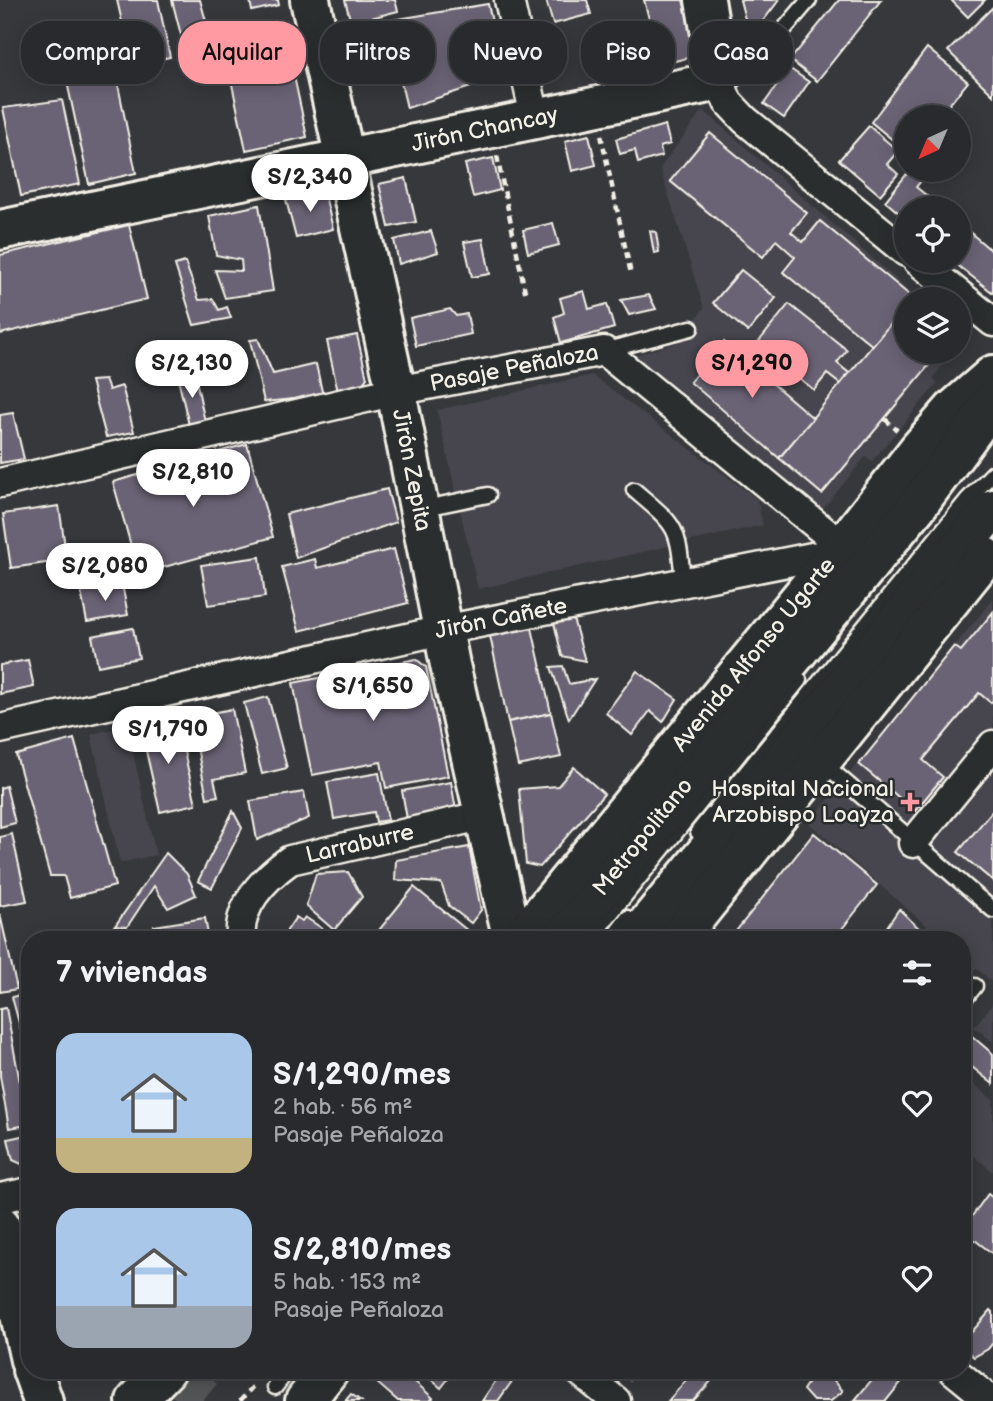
<!DOCTYPE html>
<html lang="es">
<meta charset="utf-8">
<style>
body{margin:0;font-family:"Balsamiq Sans",sans-serif;background:#313235;color:#f1f3f6;height:100vh;display:flex;flex-direction:column;font-size:26px;white-space:nowrap}
*{box-sizing:border-box;margin:0}
p{font-size:23px;color:#a5a7aa}
.icon{flex:none;width:38px;height:38px;fill:none;stroke:currentColor;stroke-width:2;stroke-linecap:round;stroke-linejoin:round}
.map{position:relative;flex:1;overflow:hidden}
.panel{position:absolute;left:21px;top:931px;width:950px;height:448px;display:flex;flex-direction:column;background:#292a2d;border-radius:28px;box-shadow:0 4px 18px #0003,0 0 0 2px #454649}
.panel>*{flex:none}
.hud{position:absolute;left:21px;top:21px;width:952px;height:63px;display:flex;gap:14px}
.needle{width:46px;rotate:224deg}
.controls{position:absolute;left:894px;top:105px;display:grid;gap:14px}
.controls a{display:grid;place-items:center;width:77px;height:77px;border-radius:50%;background:#292a2d;box-shadow:0 4px 18px #0003,0 0 0 2px #454649;font-size:35px}
.price{position:absolute;translate:-50% -60px;padding:0 16px;border-radius:24px;background:#fff;color:#222;font-size:23px;line-height:46px;filter:drop-shadow(0 2px 4px #0008)}
.price::after{content:'';position:absolute;left:50%;top:42px;width:21px;height:16px;margin-left:-10px;background:inherit;clip-path:polygon(0 0,100% 0,50% 100%)}
.price.selected{background:#ff9aa2;color:#111}
ul{padding:0;list-style:none}
li{display:flex;align-items:center;gap:21px;height:175px;padding:0 35px}
li span{display:grid;place-items:center;flex:none;width:196px;height:140px;border-radius:21px;color:#555}
li>.icon{margin-inline-start:auto}
span .icon{width:84px;height:84px;fill:#fffc;stroke-width:1}
li b{font-size:30px}
h2{display:flex;justify-content:space-between;align-items:center;height:84px;padding:0 35px;font-size:30px}
.chip{padding:0 24px;border-radius:28px;background:#292a2d;box-shadow:0 4px 18px #0003,0 0 0 2px #454649;font-size:24px;line-height:63px}
.chip.selected{background:#ff9aa2;color:#111}
.map>svg:first-child{display:block}
.built{fill:#46454d}
.building{fill:#6a6374;stroke:#f4f1e8;stroke-width:2}
.lines{fill:none;stroke-linecap:round;stroke-linejoin:round}
.primary-tunnel{stroke:#535456;stroke-width:38;stroke-dasharray:38 19;stroke-linecap:butt}
.lane-casing{stroke:#f4f1e8;stroke-width:19}
.street-casing{stroke:#f4f1e8;stroke-width:33}
.secondary-casing{stroke:#f4f1e8;stroke-width:44}
.primary-casing{stroke:#f4f1e8;stroke-width:44}
.path{stroke:#f4f1e8;stroke-width:4.5;stroke-dasharray:7 5;stroke-linecap:butt}
.lane{stroke:#2a2d2e;stroke-width:14}
.street{stroke:#2a2d2e;stroke-width:28}
.secondary{stroke:#2a2d2e;stroke-width:38}
.primary{stroke:#2a2d2e;stroke-width:38}
.poi-dot{fill:#ff9aa2;stroke:#2a2d2e;stroke-width:2.5}
.labels{text-anchor:middle;dominant-baseline:central;stroke-width:5;stroke-linejoin:round;paint-order:stroke}
.street-label{font-size:23px;fill:#f4f1e8;stroke:#2a2d2e}
.poi-label{font-size:23px;fill:#f4f1e8;stroke:#2a2d2e;text-anchor:end}
</style>
<div class="map">
<svg width="993" height="1401" viewBox="0 0 993 1401">
<rect width="100%" height="100%" fill="#37383c"/>
<filter id="ink" filterUnits="userSpaceOnUse"><feTurbulence type="fractalNoise" baseFrequency=".0143" numOctaves="2"/><feDisplacementMap in="SourceGraphic" scale="14" xChannelSelector="R" yChannelSelector="G"/><feConvolveMatrix kernelMatrix="1 2 1 2 8 2 1 2 1" color-interpolation-filters="sRGB"/></filter>
<g filter="url(#ink)">
<g class="built">
<path d="M703,110l216,189h-13v53h47l-20,26 4,6 -65,77 -6,-5 -47,58 -189,-157 49,-15 25,-34 -44,-140z"/>
<path d="M592,375l165,124 6,26 -285,64 -41,-179z"/>
<path d="M993,599v384l-30,-26 -1,-17h-19l-134,-117z"/>
<path d="M127,726l29,129 -36,8 -29,-129z"/>
<path d="M993,1003v39l-19,-15z"/>
<path d="M963,1075l30,25v72l-30,-25z"/>
</g>
<g class="building">
<path d="M117,0h41l12,57 -38,8z"/>
<path d="M172,0h28l8,28 -27,7z"/>
<path d="M250,0h28l1,5 -27,6z"/>
<path d="M345,0h50l3,11 -47,12z"/>
<path d="M546,0h41l4,14 -38,10z"/>
<path d="M644,0h39l15,55 -80,21 -19,-10 -9,-31 59,-16z"/>
<path d="M740,0h39l-29,38z"/>
<path d="M839,0h42l-64,81 -27,-21z"/>
<path d="M951,0h34l-17,17z"/>
<path d="M488,4l16,72 -97,32 -21,-87z"/>
<path d="M993,7v88l-45,-44z"/>
<path d="M284,29l23,108 -61,13 -23,-108z"/>
<path d="M927,48l41,34 -29,35h-33v34l-35,-29z"/>
<path d="M789,68l20,14 -25,36 -20,-14z"/>
<path d="M115,70l21,103 -47,11 -23,-107z"/>
<path d="M62,100l18,84 -59,12 -18,-88z"/>
<path d="M665,125l5,19 -10,3 2,9 -24,7 -3,-13 -15,4 -4,-15z"/>
<path d="M869,126l29,25 -11,13 11,10 -18,21 -41,-35z"/>
<path d="M710,133l97,80 -16,19 12,10 17,-21 93,77 -7,1v6l-33,41 -90,-74 12,-15 -19,-17 -13,17 -93,-76z"/>
<path d="M589,135l7,30 -24,6 -7,-30z"/>
<path d="M493,158l7,32 -27,7 -8,-33z"/>
<path d="M910,170h20l-14,17 20,16 -5,5h-25v11l-21,-18z"/>
<path d="M406,178l10,44 -27,5 -10,-43z"/>
<path d="M324,191l9,38 -37,9 -10,-38z"/>
<path d="M259,205l14,86 -48,7 -10,-28 27,1 -1,-11 -25,-5 -7,-39z"/>
<path d="M553,223l6,22 -31,8 -5,-23z"/>
<path d="M959,223l34,29v41l-41,-32h7z"/>
<path d="M129,225l18,74 -147,35v-79z"/>
<path d="M431,231l7,21 -39,12 -5,-24z"/>
<path d="M650,231l6,1 3,20 -5,1z"/>
<path d="M483,239l7,35 -18,3 -8,-35z"/>
<path d="M185,262l14,38 14,-1 6,11 8,-3 4,11 -37,7 -19,-60z"/>
<path d="M741,270l35,28 -28,34 -35,-29z"/>
<path d="M584,291l5,18 18,-5 7,24 -53,15 -7,-26 10,-4 -4,-15z"/>
<path d="M649,295l7,14 -27,6 -8,-15z"/>
<path d="M789,304l58,46 -10,13 12,10 -9,11 -13,-10 -13,16 -57,-46z"/>
<path d="M906,305v47h34l-118,142 -43,-36z"/>
<path d="M450,309l6,7 11,-2 4,20 -55,12 -6,-28z"/>
<path d="M357,335l10,43 -7,9 -22,5 -11,-51z"/>
<path d="M258,339l15,35 43,-10 7,32 -59,6 -14,-62z"/>
<path d="M724,342l89,76 -34,40 -89,-76z"/>
<path d="M195,375l10,47 -16,3 -11,-46z"/>
<path d="M105,380l4,10 13,-4 12,46 -28,5 -15,-56z"/>
<path d="M13,413l11,46 -24,4v-48z"/>
<path d="M247,444l26,93 -134,37 -26,-92z"/>
<path d="M387,489l9,33 -100,36 -10,-44z"/>
<path d="M59,506l8,54 -56,8 -8,-54z"/>
<path d="M394,549l14,54 -109,28 -17,-64 33,-8 2,9z"/>
<path d="M260,557l5,40 -57,8 -7,-40z"/>
<path d="M122,584l6,31 -41,7 -6,-30z"/>
<path d="M993,612v88l-2,3 -12,-10 -56,67 20,17 -28,34 -56,-47 95,-118 7,5z"/>
<path d="M572,615l13,46 -23,-5 -9,-37z"/>
<path d="M133,628l6,30 -41,8 -6,-30z"/>
<path d="M532,628l19,85 -43,9 -18,-86z"/>
<path d="M416,659l10,8 22,109 -62,12 -5,-26 -69,13 -19,-92z"/>
<path d="M28,660l6,27 -34,7v-29z"/>
<path d="M563,666l6,18 26,-5 -26,40 -18,-52z"/>
<path d="M637,671l40,28 -14,23 -13,-11 -18,24 -26,-22z"/>
<path d="M268,697l19,71 -25,6 -18,-71z"/>
<path d="M232,709l13,64 -31,6 4,17 -11,2 -16,-81z"/>
<path d="M551,713l10,44 -43,9 -10,-44z"/>
<path d="M177,721l19,83 -36,8 -19,-83z"/>
<path d="M74,739l41,147 -45,12 -6,-22h-14l-34,-121z"/>
<path d="M574,767l30,27 -64,73 -14,-3 -7,-75 39,-3z"/>
<path d="M379,773l9,47 -12,2 -2,-10 -40,7 -7,-37z"/>
<path d="M451,782l5,28 -49,9 -5,-28z"/>
<path d="M6,786l9,37 -15,4v-39z"/>
<path d="M304,792l5,26 -52,22 -7,-39z"/>
<path d="M993,810v71l-35,-29z"/>
<path d="M233,811l9,17 -30,60 -14,-7z"/>
<path d="M814,833l63,52 -44,55h-104z"/>
<path d="M12,834l15,67 -27,5v-69z"/>
<path d="M469,847l12,63 -10,13 -22,-17 -8,-23 -46,-3 1,-20z"/>
<path d="M166,853l21,21 9,21 -28,13 -14,-22 -27,41 -12,-1z"/>
<path d="M348,872l14,25 -28,33 -28,-24 10,-32z"/>
<path d="M414,887l65,53h-108z"/>
<path d="M899,909l25,24 -5,7h-41z"/>
<path d="M0,914l17,75 -17,3z"/>
<path d="M296,917l6,4 3,-4 18,12 -7,11 -8,-4 -3,4h-3l-8,-5 -3,4 -7,-4z"/>
<path d="M205,918l4,22h-53l-2,-14z"/>
<path d="M962,960l11,8 -11,14z"/>
<path d="M30,978v66l-5,1 -13,-48 16,-4 -3,-14z"/>
<path d="M6,1008l22,117 -19,3 -9,-52v-67z"/>
<path d="M966,1031l27,23v30l-31,-25v-26z"/>
<path d="M30,1134v34l-17,-8 -5,-21z"/>
<path d="M988,1194l5,4v56l-31,-24z"/>
<path d="M962,1301l9,6 -9,11z"/>
<path d="M991,1310l2,2v31l-5,6 -14,8 -12,-10v-4z"/>
<path d="M374,1370h28l31,28 -3,3h-32l-29,-25z"/>
<path d="M420,1370h35l-14,18z"/>
<path d="M503,1370h17l-22,31h-16z"/>
<path d="M618,1370h20l-8,10z"/>
<path d="M695,1370h8l10,9 -20,22h-25z"/>
<path d="M816,1370h21l-6,7 12,14 -12,10h-18l-10,-11z"/>
<path d="M880,1370h31l-25,31h-32z"/>
<path d="M351,1394l10,7h-16z"/>
</g>
<g class="lines">
<path class="primary-tunnel" d="M178,1401l26,-31"/>
<defs>
<g id="lane">
<path d="M720,80l37,-19 52,-61"/>
<path d="M604,351l87,-23"/>
<path d="M634,490c42,36 44,34 49,91"/>
<path d="M420,509l68,-14"/>
<path d="M822,762l171,148"/>
<path d="M698,832l270,-333 25,-26"/>
<path d="M589,940l210,-260"/>
<path d="M611,940l17,-22"/>
<path d="M962,1002l13,-16"/>
<path d="M275,1387l13,-17"/>
</g>
<g id="street">
<path d="M509,0l26,117"/>
<path d="M719,81l9,21 17,18 161,132"/>
<path d="M918,261l75,61"/>
<path id="s1" d="M0,483l396,-92 208,-40 238,195"/>
<path id="s2" d="M0,729l443,-99 395,-78"/>
<path d="M913,843l80,-98"/>
<path id="s3" d="M241,940c-4,-35 24,-62 49,-80l195,-45"/>
<path d="M0,1198l30,-6"/>
<path d="M578,1370l38,31"/>
<path d="M953,1370l38,31"/>
</g>
<g id="secondary">
<path id="s4" d="M310,0l86,391 54,274 63,275"/>
<path id="s5" d="M0,230l719,-149 -14,-81"/>
<path d="M0,1225l30,135"/>
<path d="M32,1370l11,31"/>
</g>
<g id="primary">
<path id="s6" d="M520,940l318,-388 81,-103 35,-40 39,-34"/>
<path d="M561,940l356,-434 59,-80 17,-27"/>
<path d="M634,940l262,-318 97,-113"/>
<path d="M677,940l308,-383"/>
<path d="M136,1401l30,-31"/>
<path d="M305,1401l24,-31"/>
</g>
</defs>
<use href="#lane" class="lane-casing"/>
<use href="#street" class="street-casing"/>
<use href="#secondary" class="secondary-casing"/>
<use href="#primary" class="primary-casing"/>
<g class="path">
<path d="M601,135l30,139"/>
<path d="M497,156l29,140"/>
<path d="M885,419l12,11"/>
<path d="M240,1401l16,-18"/>
</g>
<use href="#lane" class="lane"/>
<use href="#street" class="street"/>
<use href="#secondary" class="secondary"/>
<use href="#primary" class="primary"/>
</g>
</g>
<path class="poi-dot" d="M906.5 791.5h7v7h7v7h-7v7h-7v-7h-7v-7h7z"/>
<g class="labels">
<g class="street-label">
<text stroke="none"><textPath href="#s5" startOffset="495">Jirón Chancay</textPath></text>
<text stroke="none"><textPath href="#s1" startOffset="527">Pasaje Peñaloza</textPath></text>
<text stroke="none"><textPath href="#s4" startOffset="481">Jirón Zepita</textPath></text>
<text stroke="none"><textPath href="#s2" startOffset="513">Jirón Cañete</textPath></text>
<text stroke="none"><textPath href="#s6" startOffset="369">Avenida Alfonso Ugarte</textPath></text>
<text transform="translate(643 837) rotate(-51)">Metropolitano</text>
<text stroke="none"><textPath href="#s3" startOffset="170">Larraburre</textPath></text>
</g>
<g class="poi-label">
<text x="894" y="789">Hospital Nacional<tspan x="894" dy="26">Arzobispo Loayza</tspan></text>
</g>
</g>
</svg>
<div class="controls">
<a><svg class="needle" viewBox="-14 -14 28 28"><path d="M0-13l5 13h-10z" fill="#e53935"/><path d="M0 13l5-13h-10z" fill="#a5a7aa"/></svg></a>
<a><svg class="icon" aria-label="locate" viewBox="0 0 24 24"><circle cx="12" cy="12" r="6"/><path d="M12 2v4M12 18v4M2 12h4M18 12h4"/></svg></a>
<a><svg class="icon" aria-label="layers" viewBox="0 0 24 24"><path d="M12 4l9 5-9 5-9-5zM3 14l9 5 9-5"/></svg></a>
</div>
<b class="price" style="left:310px;top:214px">S/2,340</b>
<b class="price" style="left:192px;top:400px">S/2,130</b>
<b class="price selected" style="left:752px;top:400px">S/1,290</b>
<b class="price" style="left:193px;top:509px">S/2,810</b>
<b class="price" style="left:105px;top:603px">S/2,080</b>
<b class="price" style="left:373px;top:723px">S/1,650</b>
<b class="price" style="left:168px;top:766px">S/1,790</b>
<div class="hud">
<a class="chip">Comprar</a>
<a class="chip selected">Alquilar</a>
<a class="chip">Filtros</a>
<a class="chip">Nuevo</a>
<a class="chip">Piso</a>
<a class="chip">Casa</a>
</div>
<section class="panel">
<h2>7 viviendas<svg class="icon" aria-label="filters" viewBox="0 0 24 24"><path d="M4 7h16M4 17h16"/><circle cx="9" cy="7" r="2"/><circle cx="15" cy="17" r="2"/></svg></h2>
<ul>
<li><span style="background:linear-gradient(#a9c7e8 75%,#c2b280 0)"><svg class="icon" aria-label="home" viewBox="0 0 24 24"><path d="M3 11l9-7 9 7M6 9v11h12V9"/></svg></span><div><b>S/1,290/mes</b><p>2 hab. · 56 m²</p><p>Pasaje Peñaloza</p></div><svg class="icon" aria-label="heart" viewBox="0 0 24 24"><path d="M12 20l-8-8c-3-5 5-10 8-4 3-6 11-1 8 4z"/></svg></li>
<li><span style="background:linear-gradient(#a9c7e8 70%,#9aa5b1 0)"><svg class="icon" aria-label="home" viewBox="0 0 24 24"><path d="M3 11l9-7 9 7M6 9v11h12V9"/></svg></span><div><b>S/2,810/mes</b><p>5 hab. · 153 m²</p><p>Pasaje Peñaloza</p></div><svg class="icon" aria-label="heart" viewBox="0 0 24 24"><path d="M12 20l-8-8c-3-5 5-10 8-4 3-6 11-1 8 4z"/></svg></li>
</ul>
</section>
</div>
